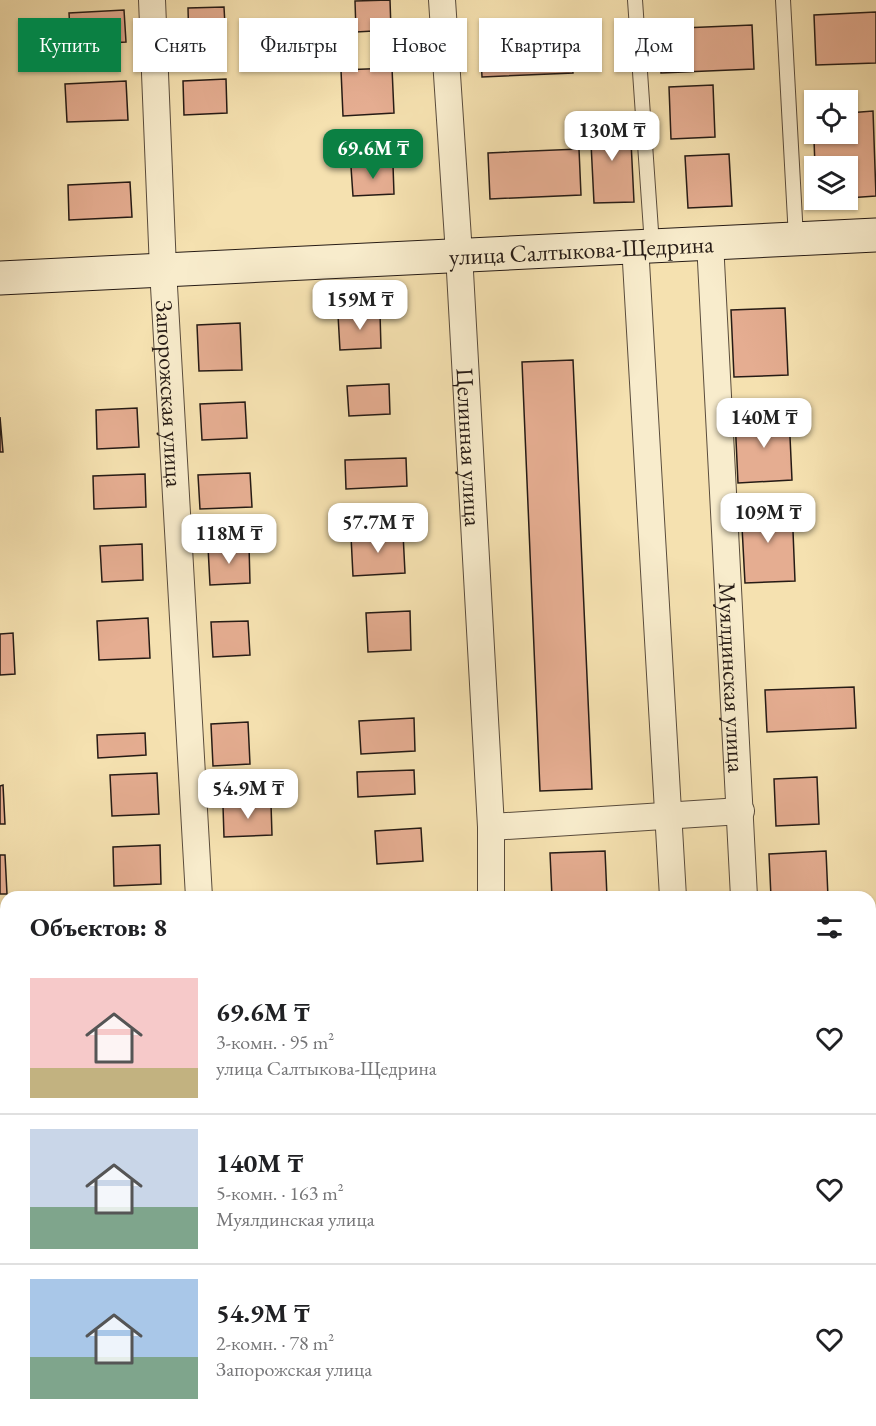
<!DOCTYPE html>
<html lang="ru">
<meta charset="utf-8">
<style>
body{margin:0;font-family:"EB Garamond",serif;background:#f6f6f6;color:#202124;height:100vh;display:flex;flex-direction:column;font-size:22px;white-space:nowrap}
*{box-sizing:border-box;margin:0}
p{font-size:20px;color:#757577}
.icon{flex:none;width:33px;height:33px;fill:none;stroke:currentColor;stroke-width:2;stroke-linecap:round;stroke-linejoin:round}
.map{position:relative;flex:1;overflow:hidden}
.drawer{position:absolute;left:0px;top:891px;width:876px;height:536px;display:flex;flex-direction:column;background:#fff;border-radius:18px 18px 0 0;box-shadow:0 2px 4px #0004}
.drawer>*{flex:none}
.guide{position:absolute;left:18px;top:18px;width:840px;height:54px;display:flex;gap:12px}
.buttons{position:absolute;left:804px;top:90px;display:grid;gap:12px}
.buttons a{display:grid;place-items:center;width:54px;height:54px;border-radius:0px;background:#fff;box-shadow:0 2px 4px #0004;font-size:30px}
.price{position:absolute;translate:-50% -51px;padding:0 14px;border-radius:12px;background:#fff;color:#222;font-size:20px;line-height:39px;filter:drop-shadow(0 2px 3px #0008)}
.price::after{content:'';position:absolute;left:50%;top:36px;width:18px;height:14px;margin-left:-9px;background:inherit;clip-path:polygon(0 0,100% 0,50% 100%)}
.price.active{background:#0b8043;color:#fff}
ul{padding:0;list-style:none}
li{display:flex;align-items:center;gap:18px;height:150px;padding:0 30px}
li+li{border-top:2px solid #e0e0e0}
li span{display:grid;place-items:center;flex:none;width:168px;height:120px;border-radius:0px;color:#555}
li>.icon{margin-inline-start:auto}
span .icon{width:72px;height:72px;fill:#fffc;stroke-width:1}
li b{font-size:26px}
h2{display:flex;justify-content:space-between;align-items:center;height:72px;padding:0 30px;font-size:26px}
.pill{padding:0 21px;border-radius:0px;background:#fff;box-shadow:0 2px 4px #0004;font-size:21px;line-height:54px}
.pill.active{background:#0b8043;color:#fff}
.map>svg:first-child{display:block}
.building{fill:#e5ad91;stroke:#261b15;stroke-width:1.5}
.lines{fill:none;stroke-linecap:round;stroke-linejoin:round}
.lane-casing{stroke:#5a4c3c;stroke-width:16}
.street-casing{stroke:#5a4c3c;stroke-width:28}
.secondary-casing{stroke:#261b15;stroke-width:35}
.lane{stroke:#f8eccc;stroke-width:14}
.street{stroke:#f8eccc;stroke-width:26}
.secondary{stroke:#f8eccc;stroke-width:33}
.labels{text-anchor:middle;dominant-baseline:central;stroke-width:4.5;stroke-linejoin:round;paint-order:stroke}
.street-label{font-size:24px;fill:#261b15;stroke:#f8eccc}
</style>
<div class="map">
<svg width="876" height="1426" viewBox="0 0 876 1426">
<rect width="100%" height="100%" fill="#f5e1b0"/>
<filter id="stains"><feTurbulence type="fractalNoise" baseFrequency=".00333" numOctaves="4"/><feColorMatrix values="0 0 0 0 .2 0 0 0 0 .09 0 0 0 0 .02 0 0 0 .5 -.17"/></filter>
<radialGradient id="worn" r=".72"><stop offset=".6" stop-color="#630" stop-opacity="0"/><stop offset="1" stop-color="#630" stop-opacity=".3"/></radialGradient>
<g class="building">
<path d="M390,0l1,30 -35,2 -1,-31z"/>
<path d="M224,7l2,37 -37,2 -1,-38z"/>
<path d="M124,10l2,32 -55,3 -2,-32z"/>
<path d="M876,12v51l-60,2 -2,-50z"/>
<path d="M752,25l2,44 -93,4 -2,-44z"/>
<path d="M571,34l2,39 -91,4 -2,-39z"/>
<path d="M392,68l2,45 -51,3 -2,-46z"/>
<path d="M226,79l1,34 -43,2 -1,-34z"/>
<path d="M126,81l2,39 -61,2 -2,-38z"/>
<path d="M713,85l2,52 -44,2 -2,-52z"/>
<path d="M873,111l3,85 -28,2v-32h-33l-2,-52 1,20h34v-21z"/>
<path d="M630,121l4,81 -40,1 -4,-80z"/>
<path d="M579,149l2,46 -91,4 -2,-46z"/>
<path d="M729,154l3,52 -44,2 -3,-52z"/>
<path d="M393,165l1,29 -41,2 -2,-29z"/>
<path d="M130,182l2,35 -63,3 -1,-35z"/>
<path d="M785,308l3,67 -54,2 -3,-67z"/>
<path d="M380,313l1,35 -41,2 -2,-35z"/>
<path d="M240,323l2,47 -43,1 -2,-46z"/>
<path d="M573,360l19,429 -52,2 -18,-429z"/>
<path d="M389,384l1,30 -41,2 -2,-30z"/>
<path d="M245,402l2,36 -45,2 -2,-36z"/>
<path d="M137,408l2,39 -42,2 -1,-39z"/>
<path d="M789,415l3,65 -54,3 -3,-65z"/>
<path d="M0,417l3,35h-3z"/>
<path d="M406,458l1,28 -61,3 -1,-29z"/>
<path d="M250,473l2,34 -52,2 -2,-34z"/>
<path d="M145,474l1,33 -52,2 -1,-33z"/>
<path d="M792,506l3,75 -50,2 -4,-75z"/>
<path d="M403,533l2,40 -52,3 -2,-40z"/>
<path d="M142,544l1,36 -41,2 -2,-36z"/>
<path d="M249,545l1,38 -40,2 -2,-38z"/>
<path d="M410,611l1,39 -43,2 -2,-39z"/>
<path d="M148,618l2,40 -51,2 -2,-39z"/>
<path d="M248,621l2,34 -37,2 -2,-35z"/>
<path d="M13,633l2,41 -15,1v-41z"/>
<path d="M854,687l2,41 -89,4 -2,-42z"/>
<path d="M414,718l1,33 -54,3 -2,-33z"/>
<path d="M248,722l2,42 -37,2 -2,-42z"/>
<path d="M145,733l1,22 -48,3 -1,-23z"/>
<path d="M414,770l1,24 -57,3 -1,-25z"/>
<path d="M157,773l2,41 -47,2 -2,-41z"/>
<path d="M817,777l2,47 -43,2 -2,-47z"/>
<path d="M3,785l2,39h-5v-38z"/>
<path d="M271,804l1,31 -48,2 -1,-31z"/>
<path d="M421,828l2,33 -46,3 -2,-33z"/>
<path d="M160,845l1,39 -47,2 -1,-39z"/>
<path d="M605,851l2,46h-55l-2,-44z"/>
<path d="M826,851l2,46h-57l-2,-43z"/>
<path d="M0,855h5l2,39h-7z"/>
<rect x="0" y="1076" width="6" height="38"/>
<rect x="0" y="1152" width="6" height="37"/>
<path d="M0,1223h6v33l-6,1z"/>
<rect x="0" y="1295" width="6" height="30"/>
<path d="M6,1364v33l-6,1v-33z"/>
<rect x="126" y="1420" width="56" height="6"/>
<path d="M248,1420h42v6h-41z"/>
<path d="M791,1420h45v6h-44z"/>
</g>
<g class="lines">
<defs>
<g id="lane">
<path d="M635,0l17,245"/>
<path d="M783,0l13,238"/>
</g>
<g id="street">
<path id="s1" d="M152,0l11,269 36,628"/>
<path id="s2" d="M442,0l17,254 32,573v70"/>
<path id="s3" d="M710,242l34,655"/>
<path d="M635,245l38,652"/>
<path d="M491,827l250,-16"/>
<path d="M230,1420v6"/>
<path d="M491,1420v6"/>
<path d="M758,1420v6"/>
</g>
<g id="secondary">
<path id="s4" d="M0,278l876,-43"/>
</g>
</defs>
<use href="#lane" class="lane-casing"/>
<use href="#street" class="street-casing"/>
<use href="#secondary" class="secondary-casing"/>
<use href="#lane" class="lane"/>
<use href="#street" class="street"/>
<use href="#secondary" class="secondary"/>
</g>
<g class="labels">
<g class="street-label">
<text stroke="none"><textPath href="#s4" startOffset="582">улица Салтыкова-Щедрина</textPath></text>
<text stroke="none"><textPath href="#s1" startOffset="394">Запорожская улица</textPath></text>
<text stroke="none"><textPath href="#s2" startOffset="448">Целинная улица</textPath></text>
<text stroke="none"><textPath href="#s3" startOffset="436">Муялдинская улица</textPath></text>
</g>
</g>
<rect width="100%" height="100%" filter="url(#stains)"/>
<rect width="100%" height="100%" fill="url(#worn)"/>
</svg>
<div class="buttons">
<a><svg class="icon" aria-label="locate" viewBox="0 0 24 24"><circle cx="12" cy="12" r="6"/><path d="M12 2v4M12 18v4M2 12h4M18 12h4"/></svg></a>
<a><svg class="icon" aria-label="layers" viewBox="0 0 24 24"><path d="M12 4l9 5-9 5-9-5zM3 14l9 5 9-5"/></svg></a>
</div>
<b class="price" style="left:612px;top:162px">130M ₸</b>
<b class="price active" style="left:373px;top:180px">69.6M ₸</b>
<b class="price" style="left:360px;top:331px">159M ₸</b>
<b class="price" style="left:764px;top:449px">140M ₸</b>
<b class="price" style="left:768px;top:544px">109M ₸</b>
<b class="price" style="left:378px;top:554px">57.7M ₸</b>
<b class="price" style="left:229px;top:565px">118M ₸</b>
<b class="price" style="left:248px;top:820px">54.9M ₸</b>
<div class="guide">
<a class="pill active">Купить</a>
<a class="pill">Снять</a>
<a class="pill">Фильтры</a>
<a class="pill">Новое</a>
<a class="pill">Квартира</a>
<a class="pill">Дом</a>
</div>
<section class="drawer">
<h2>Объектов: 8<svg class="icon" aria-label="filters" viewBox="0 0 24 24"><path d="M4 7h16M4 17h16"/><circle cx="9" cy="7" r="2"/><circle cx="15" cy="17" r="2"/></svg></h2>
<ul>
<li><span style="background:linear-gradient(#f6c9c9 75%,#c2b280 0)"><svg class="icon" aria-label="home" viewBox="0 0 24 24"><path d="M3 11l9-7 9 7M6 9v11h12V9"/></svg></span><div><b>69.6M ₸</b><p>3-комн. · 95 m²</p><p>улица Салтыкова-Щедрина</p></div><svg class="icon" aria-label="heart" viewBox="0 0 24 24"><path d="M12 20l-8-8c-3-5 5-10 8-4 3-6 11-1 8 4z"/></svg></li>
<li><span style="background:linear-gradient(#c9d6e8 65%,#7fa58c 0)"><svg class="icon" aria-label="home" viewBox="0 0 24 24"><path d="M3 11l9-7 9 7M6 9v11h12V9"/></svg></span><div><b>140M ₸</b><p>5-комн. · 163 m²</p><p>Муялдинская улица</p></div><svg class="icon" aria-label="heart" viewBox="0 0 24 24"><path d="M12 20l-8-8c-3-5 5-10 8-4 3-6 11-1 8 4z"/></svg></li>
<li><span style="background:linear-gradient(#a9c7e8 65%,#7fa58c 0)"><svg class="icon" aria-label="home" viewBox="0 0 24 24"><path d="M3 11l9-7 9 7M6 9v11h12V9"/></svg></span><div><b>54.9M ₸</b><p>2-комн. · 78 m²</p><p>Запорожская улица</p></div><svg class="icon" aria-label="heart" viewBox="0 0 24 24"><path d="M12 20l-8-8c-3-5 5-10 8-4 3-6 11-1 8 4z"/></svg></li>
</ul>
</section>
</div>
